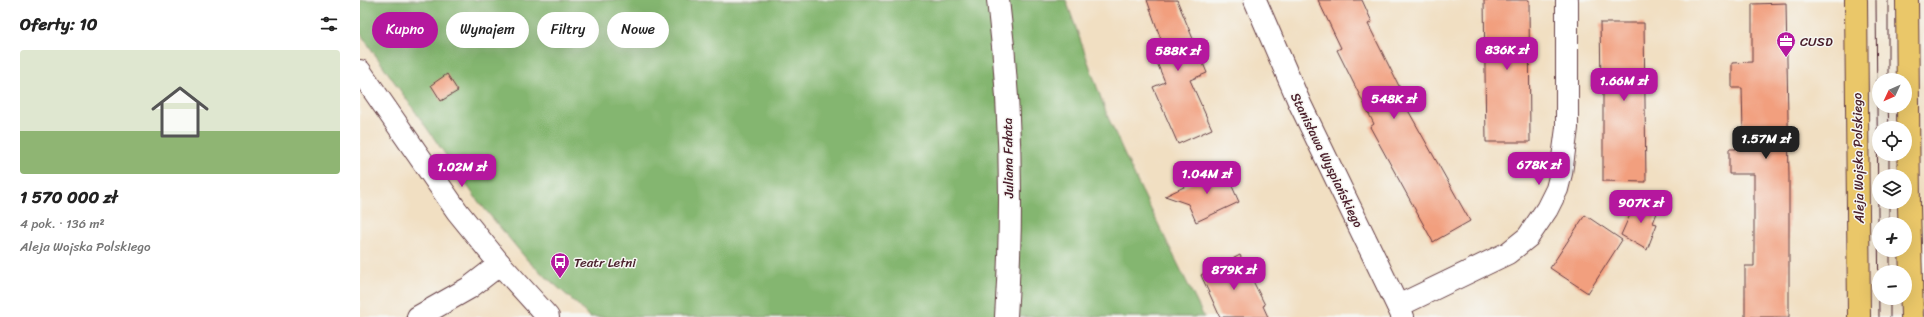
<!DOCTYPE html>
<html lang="pl">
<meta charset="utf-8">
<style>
body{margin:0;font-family:Sriracha,sans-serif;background:#f2f2f2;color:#222;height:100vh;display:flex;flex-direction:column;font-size:15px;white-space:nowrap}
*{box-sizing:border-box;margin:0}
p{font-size:13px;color:#767676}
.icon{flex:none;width:22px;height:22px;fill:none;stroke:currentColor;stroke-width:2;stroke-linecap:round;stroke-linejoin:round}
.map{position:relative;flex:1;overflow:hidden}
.details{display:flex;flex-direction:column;background:#fff;width:360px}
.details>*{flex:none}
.banner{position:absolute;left:12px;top:12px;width:380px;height:36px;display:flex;gap:8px}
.needle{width:26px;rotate:226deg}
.buttons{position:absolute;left:1512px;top:73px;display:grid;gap:8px}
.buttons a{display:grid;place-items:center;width:40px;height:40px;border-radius:50%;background:#fff;box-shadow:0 4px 16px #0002;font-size:20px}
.price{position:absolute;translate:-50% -34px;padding:0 9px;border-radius:8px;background:#b5179e;color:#fff;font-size:13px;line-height:26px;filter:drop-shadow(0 1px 2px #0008)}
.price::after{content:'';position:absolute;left:50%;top:24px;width:12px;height:9px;margin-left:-6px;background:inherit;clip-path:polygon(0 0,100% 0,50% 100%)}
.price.on{background:#222;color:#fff}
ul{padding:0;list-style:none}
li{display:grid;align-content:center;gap:8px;height:212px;padding:0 20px}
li+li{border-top:1px solid #e0e0e0}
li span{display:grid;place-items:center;height:124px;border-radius:4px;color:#555}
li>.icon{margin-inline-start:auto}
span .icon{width:72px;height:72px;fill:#fffc;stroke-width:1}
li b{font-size:17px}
h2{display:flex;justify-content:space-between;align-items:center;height:48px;padding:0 20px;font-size:17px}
.pill{padding:0 14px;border-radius:18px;background:#fff;box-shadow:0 4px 16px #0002;font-size:14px;line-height:36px}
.pill.on{background:#b5179e;color:#fff}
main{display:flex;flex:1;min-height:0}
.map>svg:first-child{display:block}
.forest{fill:#84b670;stroke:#676a4e}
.building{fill:#f29f7e}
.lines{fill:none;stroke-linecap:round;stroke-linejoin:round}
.minor-casing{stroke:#633c42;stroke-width:24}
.major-casing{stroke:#633c42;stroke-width:24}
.minor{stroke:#fff;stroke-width:22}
.major{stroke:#eac769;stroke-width:22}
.tram{stroke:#4a1f2b;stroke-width:1}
.labels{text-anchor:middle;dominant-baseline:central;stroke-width:3;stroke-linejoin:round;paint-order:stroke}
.poi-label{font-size:13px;fill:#4a1f2b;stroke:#f6f6f2;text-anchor:start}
.street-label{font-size:13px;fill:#4a1f2b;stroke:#f6f6f2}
</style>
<main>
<section class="details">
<h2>Oferty: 10<svg class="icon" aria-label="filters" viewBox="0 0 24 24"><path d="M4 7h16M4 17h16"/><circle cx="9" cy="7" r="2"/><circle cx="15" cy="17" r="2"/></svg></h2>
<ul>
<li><span style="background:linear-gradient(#dfe7d0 65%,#8fb573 0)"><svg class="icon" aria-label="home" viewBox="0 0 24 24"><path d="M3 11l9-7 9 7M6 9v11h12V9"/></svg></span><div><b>1 570 000 zł</b><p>4 pok. · 136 m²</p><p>Aleja Wojska Polskiego</p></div></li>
</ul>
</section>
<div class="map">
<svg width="1564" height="317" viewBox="0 0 1564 317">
<rect width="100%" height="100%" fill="#f6f6f2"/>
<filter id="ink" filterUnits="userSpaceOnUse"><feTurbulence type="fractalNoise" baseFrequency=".025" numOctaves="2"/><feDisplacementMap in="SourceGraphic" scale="8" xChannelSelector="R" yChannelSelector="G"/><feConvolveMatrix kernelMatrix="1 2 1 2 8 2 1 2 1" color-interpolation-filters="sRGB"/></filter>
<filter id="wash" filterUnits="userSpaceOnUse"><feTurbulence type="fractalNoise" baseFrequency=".012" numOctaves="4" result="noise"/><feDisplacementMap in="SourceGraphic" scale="16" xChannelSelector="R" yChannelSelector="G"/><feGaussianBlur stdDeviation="0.9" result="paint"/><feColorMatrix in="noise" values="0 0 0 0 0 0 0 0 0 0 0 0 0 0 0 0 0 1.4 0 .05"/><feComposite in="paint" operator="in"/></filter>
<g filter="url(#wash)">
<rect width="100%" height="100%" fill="#f1dfc2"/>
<path class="forest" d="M0,0h706l41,115 28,62 69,140h-615l-11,-12 -49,-43 -51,-61 -118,-168z"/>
<g id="blocks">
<g class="building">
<path d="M787,0h30l30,73 -17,7 22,49 -34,15 -25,-57 12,-5 -12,-29 11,-5z"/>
<path d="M958,0h44l10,22 -4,2 35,70 -3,2 70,125 -37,21 -63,-115 4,-3 -37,-74 4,-2z"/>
<path d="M1124,0h45l1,142h-44z"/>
<path d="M1426,3l3,174v140h-44v-51h9v-92h-25v-25h7l7,-16 -1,-45h-10v-25l20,-1v-58z"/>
<path d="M1240,23h44l2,159 -43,-1v-97h-2z"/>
<path d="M87,74l11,17 -17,10 -10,-16z"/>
<path d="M864,168l15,34 -43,20 -8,-18 -23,-8z"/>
<path d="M1277,199l22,9 -6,15 4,1 -10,26 -26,-15z"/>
<path d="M1225,215l37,25 -34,53 -38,-25z"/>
<path d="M880,255l25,50 -2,1 5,11h-48l-19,-42z"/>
</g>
</g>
</g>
<g filter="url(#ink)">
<use href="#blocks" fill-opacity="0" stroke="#633c42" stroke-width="1"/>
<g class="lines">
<defs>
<g id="minor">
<path d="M638,0c13,104 15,212 8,317"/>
<path d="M895,0l45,104 103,213"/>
<path d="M0,71l97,140 43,53 48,53"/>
<path d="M1038,306l110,-53 20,-16 19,-28 10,-20 4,-16 6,-45v-128"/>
<path d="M58,317l51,-29 31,-24"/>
</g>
<g id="major">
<path d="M1496,0l3,317"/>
<path d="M1547,0l2,207 3,110"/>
</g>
</defs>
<use href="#minor" class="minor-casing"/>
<use href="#major" class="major-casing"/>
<use href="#minor" class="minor"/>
<use href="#major" class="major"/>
<g class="tram">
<path d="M1516,0l3,317"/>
<path d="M1528,0v80"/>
<path d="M1528,106l1,22"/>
<path d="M1529,154v22"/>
<path d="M1529,202v22"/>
<path d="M1530,250v22"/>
<path d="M1530,298v19"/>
</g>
</g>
</g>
<defs>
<symbol id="office-pin" viewBox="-11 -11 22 30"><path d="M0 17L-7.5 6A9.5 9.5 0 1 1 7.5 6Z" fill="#b5179e" stroke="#f6f6f2"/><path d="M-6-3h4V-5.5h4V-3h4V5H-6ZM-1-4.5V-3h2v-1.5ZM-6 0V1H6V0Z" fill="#fff"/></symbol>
<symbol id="bus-pin" viewBox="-11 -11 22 30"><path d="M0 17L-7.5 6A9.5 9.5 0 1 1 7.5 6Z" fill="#b5179e" stroke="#f6f6f2"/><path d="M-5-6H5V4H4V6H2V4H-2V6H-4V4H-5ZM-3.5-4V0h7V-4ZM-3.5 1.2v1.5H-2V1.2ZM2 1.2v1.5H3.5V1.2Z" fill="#fff"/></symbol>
</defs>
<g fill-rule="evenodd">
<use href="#office-pin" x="1415" y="30" width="22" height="30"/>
<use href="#bus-pin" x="189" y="251" width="22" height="30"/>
</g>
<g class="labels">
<g class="poi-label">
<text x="1440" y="41">CUSD</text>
<text x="214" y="262">Teatr Letni</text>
</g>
<g class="street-label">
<text transform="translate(648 158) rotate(-91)">Juliana Fałata</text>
<text transform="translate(1498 158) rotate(-91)">Aleja Wojska Polskiego</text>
<text transform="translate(967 160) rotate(64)">Stanisława Wyspiańskiego</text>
</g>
</g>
</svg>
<div class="buttons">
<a><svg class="needle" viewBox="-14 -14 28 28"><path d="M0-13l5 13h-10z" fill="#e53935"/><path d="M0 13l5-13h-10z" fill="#767676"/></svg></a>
<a><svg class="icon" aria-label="locate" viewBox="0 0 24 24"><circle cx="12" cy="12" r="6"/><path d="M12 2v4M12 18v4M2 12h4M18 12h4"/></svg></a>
<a><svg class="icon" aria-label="layers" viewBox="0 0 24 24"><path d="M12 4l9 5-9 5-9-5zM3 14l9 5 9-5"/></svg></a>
<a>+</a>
<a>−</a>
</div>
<b class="price" style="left:1147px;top:71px">836K zł</b>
<b class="price" style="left:818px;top:72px">588K zł</b>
<b class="price" style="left:1264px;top:102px">1.66M zł</b>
<b class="price" style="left:1034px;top:120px">548K zł</b>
<b class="price on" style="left:1406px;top:160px">1.57M zł</b>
<b class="price" style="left:1179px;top:186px">678K zł</b>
<b class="price" style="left:102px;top:188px">1.02M zł</b>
<b class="price" style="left:847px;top:195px">1.04M zł</b>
<b class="price" style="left:1281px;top:224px">907K zł</b>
<b class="price" style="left:874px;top:291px">879K zł</b>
<div class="banner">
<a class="pill on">Kupno</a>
<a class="pill">Wynajem</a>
<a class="pill">Filtry</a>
<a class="pill">Nowe</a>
</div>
</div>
</main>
